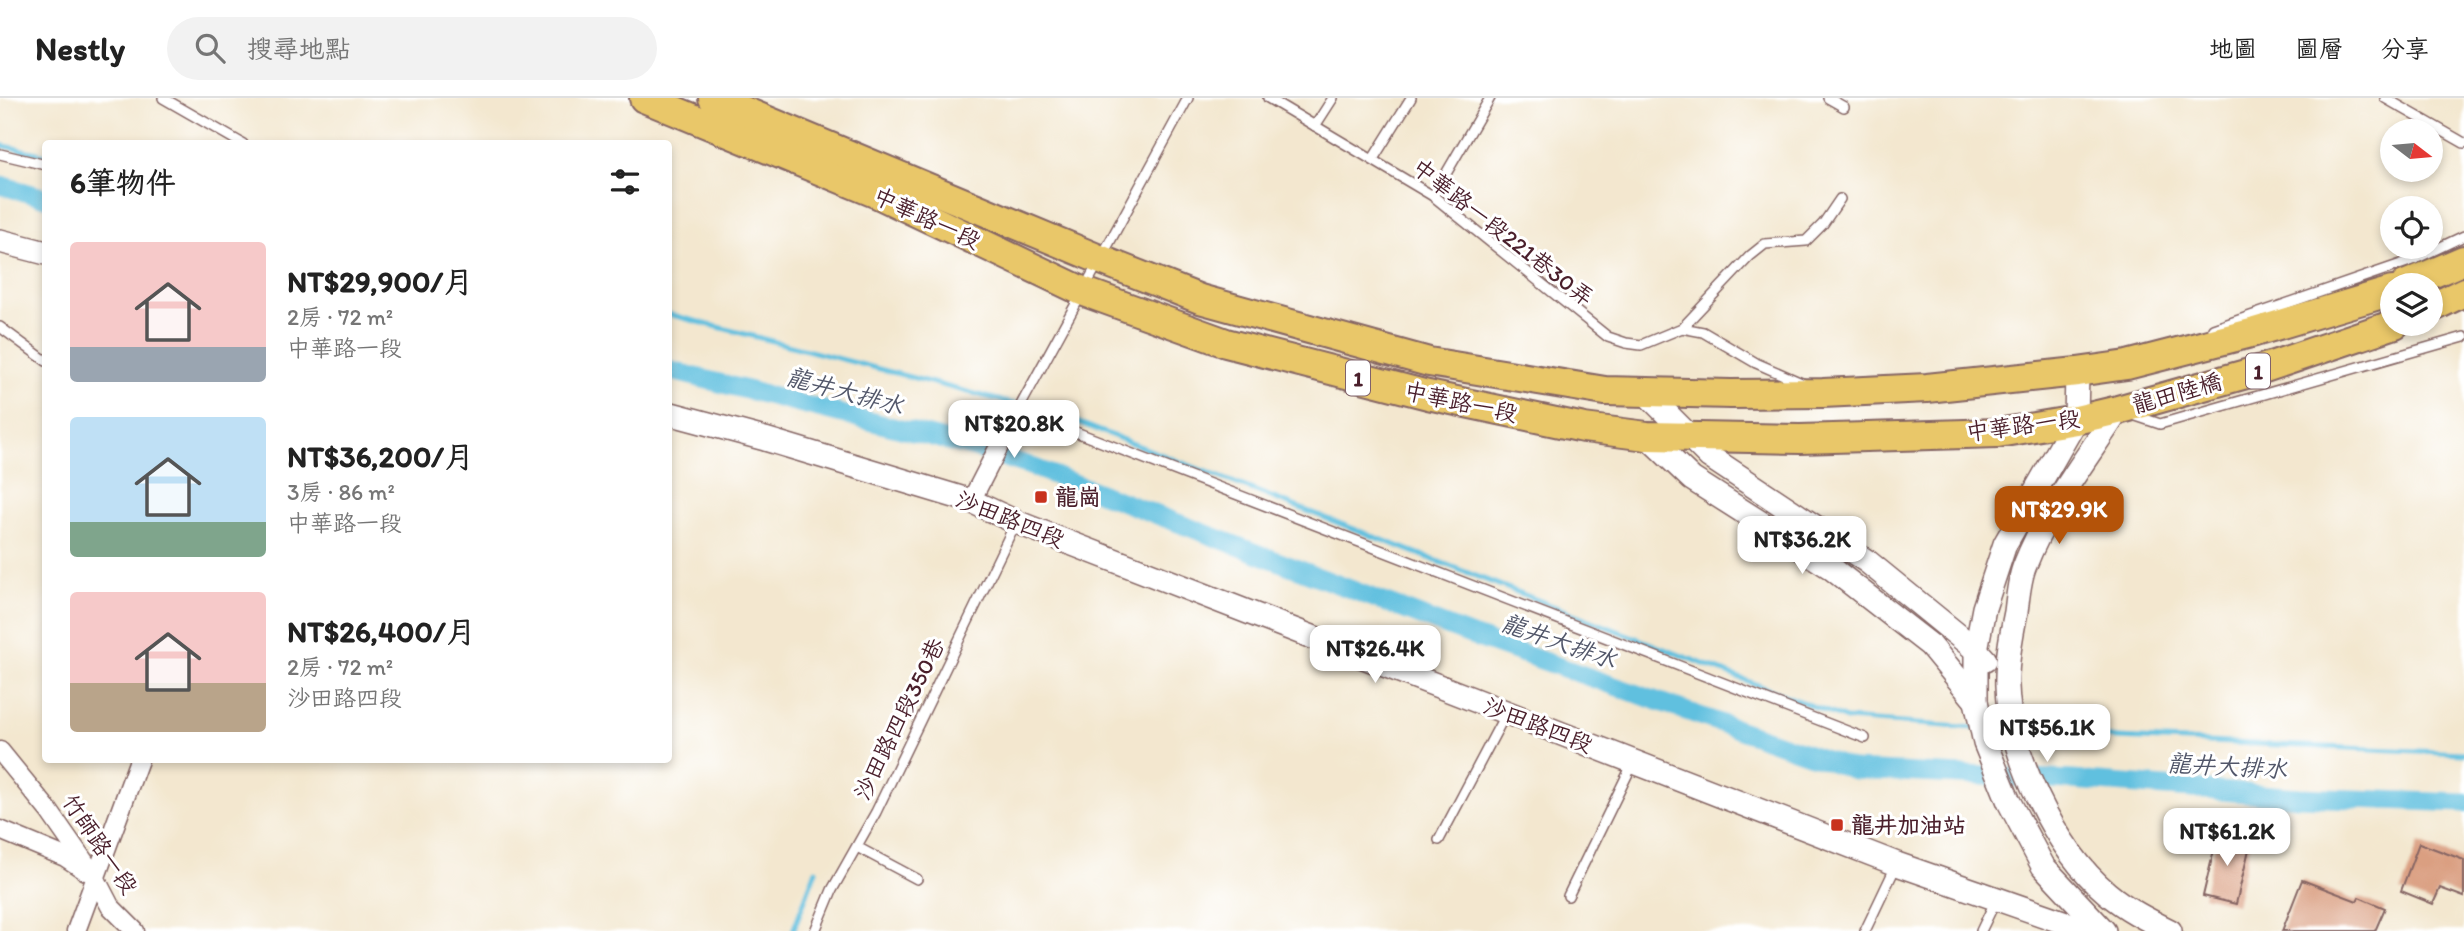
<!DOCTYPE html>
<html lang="zh-TW">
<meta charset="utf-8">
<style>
body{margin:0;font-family:Itim,"LXGW WenKai TC",sans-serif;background:#f2f2f2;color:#222;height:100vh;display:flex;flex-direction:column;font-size:26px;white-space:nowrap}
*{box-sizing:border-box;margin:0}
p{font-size:23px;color:#767676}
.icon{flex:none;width:38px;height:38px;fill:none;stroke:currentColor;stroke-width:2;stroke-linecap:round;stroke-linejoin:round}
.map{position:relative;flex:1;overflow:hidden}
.details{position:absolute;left:42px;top:42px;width:630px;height:623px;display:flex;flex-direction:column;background:#fff;border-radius:7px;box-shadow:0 4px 10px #0003}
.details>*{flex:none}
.needle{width:46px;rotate:106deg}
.tools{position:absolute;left:2380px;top:21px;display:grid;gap:14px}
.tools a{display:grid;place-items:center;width:63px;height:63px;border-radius:50%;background:#fff;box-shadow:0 4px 10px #0003;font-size:35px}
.price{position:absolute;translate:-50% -60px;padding:0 16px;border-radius:14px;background:#fff;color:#222;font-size:23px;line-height:46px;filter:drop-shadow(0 2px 4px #0008)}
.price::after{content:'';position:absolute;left:50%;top:42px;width:21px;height:16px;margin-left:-10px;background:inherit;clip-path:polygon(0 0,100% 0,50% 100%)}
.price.active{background:#b45309;color:#fff}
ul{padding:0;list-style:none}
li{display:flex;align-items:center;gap:21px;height:175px;padding:0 28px}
li span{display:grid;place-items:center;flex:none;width:196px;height:140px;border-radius:7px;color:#555}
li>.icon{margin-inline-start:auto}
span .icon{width:84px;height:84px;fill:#fffc;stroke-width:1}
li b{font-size:30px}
h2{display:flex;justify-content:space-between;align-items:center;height:84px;padding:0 28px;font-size:30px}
header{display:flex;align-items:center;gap:42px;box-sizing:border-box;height:98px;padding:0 35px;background:#fff;border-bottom:2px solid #e0e0e0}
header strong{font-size:33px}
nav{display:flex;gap:38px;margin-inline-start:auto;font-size:24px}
.search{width:490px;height:63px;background:#f2f2f2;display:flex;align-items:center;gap:18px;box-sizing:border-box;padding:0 24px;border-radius:38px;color:#767676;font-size:26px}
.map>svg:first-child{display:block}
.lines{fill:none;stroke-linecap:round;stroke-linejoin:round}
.stream{stroke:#61c0df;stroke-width:5}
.canal{stroke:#61c0df;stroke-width:19}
.building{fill:#da9f81}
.service-casing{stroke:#856564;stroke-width:12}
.minor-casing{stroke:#856564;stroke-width:21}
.tertiary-casing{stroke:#856564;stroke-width:26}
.primary-casing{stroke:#856564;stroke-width:32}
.service{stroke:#fff;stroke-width:9}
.minor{stroke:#fff;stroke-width:18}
.tertiary{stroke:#fff;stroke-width:23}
.primary{stroke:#e9c769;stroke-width:28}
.poi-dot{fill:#c8321e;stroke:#fff;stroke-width:2.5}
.labels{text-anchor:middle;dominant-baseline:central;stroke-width:6;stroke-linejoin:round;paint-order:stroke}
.shield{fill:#fff;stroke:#80626b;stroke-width:2}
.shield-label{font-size:21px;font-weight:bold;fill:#4a1f2b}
.street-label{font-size:23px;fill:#4a1f2b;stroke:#fff}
.poi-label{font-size:23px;font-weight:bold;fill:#4a1f2b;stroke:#fff;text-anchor:start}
.water-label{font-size:24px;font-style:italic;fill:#52576a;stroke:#fff}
</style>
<header>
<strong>Nestly</strong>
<div class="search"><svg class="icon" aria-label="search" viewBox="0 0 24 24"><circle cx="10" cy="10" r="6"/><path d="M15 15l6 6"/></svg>搜尋地點</div>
<nav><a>地圖</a><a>圖層</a><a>分享</a></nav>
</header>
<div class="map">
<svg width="2464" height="833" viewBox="0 0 2464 833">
<rect width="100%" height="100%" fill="#fff"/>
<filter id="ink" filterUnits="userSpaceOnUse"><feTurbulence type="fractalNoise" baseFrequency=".0143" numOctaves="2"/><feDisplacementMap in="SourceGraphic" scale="14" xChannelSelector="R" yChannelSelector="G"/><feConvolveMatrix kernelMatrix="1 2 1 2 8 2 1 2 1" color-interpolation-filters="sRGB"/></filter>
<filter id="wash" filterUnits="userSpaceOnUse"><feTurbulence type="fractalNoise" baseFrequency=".00686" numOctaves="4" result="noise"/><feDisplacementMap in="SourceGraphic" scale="28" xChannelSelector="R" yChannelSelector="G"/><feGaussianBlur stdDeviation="1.57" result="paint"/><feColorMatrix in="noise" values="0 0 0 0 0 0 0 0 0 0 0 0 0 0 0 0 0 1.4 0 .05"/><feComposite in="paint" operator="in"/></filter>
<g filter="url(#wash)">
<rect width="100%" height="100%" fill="#f3e7cf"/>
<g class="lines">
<g class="stream">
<path d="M0,47l46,10"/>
<path d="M668,216l396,103 782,302 129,9"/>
<path d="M2020,634l74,5 370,16"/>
<path d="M793,833l23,-61"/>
</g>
<g class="canal">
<path d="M0,87l46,13"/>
<path d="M668,272l304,77 55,18 448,172 379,133 218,10 228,17 164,6"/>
</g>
</g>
<g id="blocks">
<g class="building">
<path d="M2218,735l33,8 -15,63 -33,-8z"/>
<path d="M2419,745l45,17v37l-24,-9 -7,16 -32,-13z"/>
<path d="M2302,782l55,21 2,-4 26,11 -10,23h-93z"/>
</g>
</g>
</g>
<g filter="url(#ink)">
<use href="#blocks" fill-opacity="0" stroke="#856564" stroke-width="2"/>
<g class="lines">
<defs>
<g id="service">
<path d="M163,0l80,46"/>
<path d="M1268,0l165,98 175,141 18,6 15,2 41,-17 68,-72 15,-12 41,-3 17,-17 17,-25"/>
<path d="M1828,0l16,9"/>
<path d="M2385,0l79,45"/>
<path d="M1315,28l18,-28"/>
<path d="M0,56l46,11"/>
<path d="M1373,61l38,-61"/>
<path d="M1433,98l57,-98"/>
<path d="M0,229l46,34"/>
<path d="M1682,230l21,4 53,31 48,21"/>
<path d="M2213,231l200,-69 51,-24"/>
<path d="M1019,312l846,328"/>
<path d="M2133,317l27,9 304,-87"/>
<path d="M1010,327l178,-327"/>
<path d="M1439,742l66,-125"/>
<path d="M857,749l60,32"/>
<path d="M1568,798l65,-133"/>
<path d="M815,833l17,-41 44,-78 139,-288"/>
<path d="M1865,833l31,-65"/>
<path d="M1981,833l15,-31"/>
</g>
<g id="minor">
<path d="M971,403l39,-76"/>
<path d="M0,653l49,60 46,66 15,29 25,25"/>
<path d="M0,732l65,27 21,14"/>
<path d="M76,833l63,-171"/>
</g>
<g id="tertiary">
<path d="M0,143l46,12"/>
<path d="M2077,274l-1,48 -71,124 -21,64 -8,42v51l9,42 24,59 34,64 61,65"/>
<path d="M1647,296l63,63 158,105 108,88 9,10"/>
<path d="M2118,312c-32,50 -71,99 -93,155 -6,14 -7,32 -9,47 -5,24 -10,50 -9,74 2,68 48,163 100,207 19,16 41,27 63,38"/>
<path d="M668,315l97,26 206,62 45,21 881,342 192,67"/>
<path d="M1647,338l45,43 138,88 100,78 46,56"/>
</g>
<g id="primary">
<path d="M644,0l236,97 202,96 144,52 202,52 156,33 63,8 153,3 198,-6 78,-13 42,-10 135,-38 142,-48"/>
<path d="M713,0l386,161 101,40 229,63 176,29 126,3 92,-1 104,-5 150,-16 50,-7 128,-33 137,-41"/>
<path d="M2405,187l59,-25"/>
<path d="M2431,210l33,-16"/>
</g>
</defs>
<use href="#service" class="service-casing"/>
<use href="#minor" class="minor-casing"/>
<use href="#tertiary" class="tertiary-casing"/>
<use href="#primary" class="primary-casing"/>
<use href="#service" class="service"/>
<use href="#minor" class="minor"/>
<use href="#tertiary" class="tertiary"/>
<use href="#primary" class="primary"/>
</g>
</g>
<g class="poi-dot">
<rect x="1034" y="392" width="14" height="14" rx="3.5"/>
<rect x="1830" y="720" width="14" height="14" rx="3.5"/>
</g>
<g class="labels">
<g class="shield">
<rect x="2246" y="255.5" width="24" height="35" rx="5"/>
<rect x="1346" y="262.5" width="24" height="35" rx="5"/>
</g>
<g class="shield-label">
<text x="2258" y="273">1</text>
<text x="1358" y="280">1</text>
</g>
<g class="street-label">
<text transform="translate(927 120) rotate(25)">中華路一段</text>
<text transform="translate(1503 134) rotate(38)">中華路一段221巷30弄</text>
<text transform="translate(2177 295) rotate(-16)">龍田陸橋</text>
<text transform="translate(1461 304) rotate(12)">中華路一段</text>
<text transform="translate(2023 327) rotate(-7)">中華路一段</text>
<text transform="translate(1010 421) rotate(22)">沙田路四段</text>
<text transform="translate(899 621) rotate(-64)">沙田路四段350巷</text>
<text transform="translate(1538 627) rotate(21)">沙田路四段</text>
<text transform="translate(100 746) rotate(56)">竹師路一段</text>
</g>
<g class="poi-label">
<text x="1055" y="399">龍崗</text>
<text x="1851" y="727">龍井加油站</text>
</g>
<g class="water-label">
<text transform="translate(845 293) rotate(15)">龍井大排水</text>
<text transform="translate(1559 543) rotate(19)">龍井大排水</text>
<text transform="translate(2227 668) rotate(3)">龍井大排水</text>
</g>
</g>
</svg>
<div class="tools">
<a><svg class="needle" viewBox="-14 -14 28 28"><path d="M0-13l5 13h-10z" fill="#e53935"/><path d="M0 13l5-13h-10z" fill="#767676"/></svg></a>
<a><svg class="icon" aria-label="locate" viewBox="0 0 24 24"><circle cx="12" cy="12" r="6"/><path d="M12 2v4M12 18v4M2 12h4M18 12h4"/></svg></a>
<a><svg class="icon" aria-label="layers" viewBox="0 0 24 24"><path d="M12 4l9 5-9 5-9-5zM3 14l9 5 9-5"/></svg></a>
</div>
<b class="price" style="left:1014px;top:362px">NT$20.8K</b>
<b class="price active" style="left:2059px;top:448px">NT$29.9K</b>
<b class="price" style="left:1802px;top:478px">NT$36.2K</b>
<b class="price" style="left:1375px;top:587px">NT$26.4K</b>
<b class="price" style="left:2047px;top:666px">NT$56.1K</b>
<b class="price" style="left:2227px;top:770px">NT$61.2K</b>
<section class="details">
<h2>6筆物件<svg class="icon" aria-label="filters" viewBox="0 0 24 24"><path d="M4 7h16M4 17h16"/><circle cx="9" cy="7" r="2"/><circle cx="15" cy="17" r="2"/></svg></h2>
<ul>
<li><span style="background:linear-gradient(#f6c9c9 75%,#9aa5b1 0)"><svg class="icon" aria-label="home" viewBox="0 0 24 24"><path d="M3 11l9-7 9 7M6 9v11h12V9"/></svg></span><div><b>NT$29,900/月</b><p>2房 · 72 m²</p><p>中華路一段</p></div></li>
<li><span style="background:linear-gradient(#bfe0f5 75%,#7fa58c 0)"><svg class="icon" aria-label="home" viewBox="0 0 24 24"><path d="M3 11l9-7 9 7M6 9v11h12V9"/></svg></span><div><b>NT$36,200/月</b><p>3房 · 86 m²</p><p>中華路一段</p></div></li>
<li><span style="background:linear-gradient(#f6c9c9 65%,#b9a48a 0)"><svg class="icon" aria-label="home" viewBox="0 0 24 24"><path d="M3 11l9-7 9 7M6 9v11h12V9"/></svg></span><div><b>NT$26,400/月</b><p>2房 · 72 m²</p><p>沙田路四段</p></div></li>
</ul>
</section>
</div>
